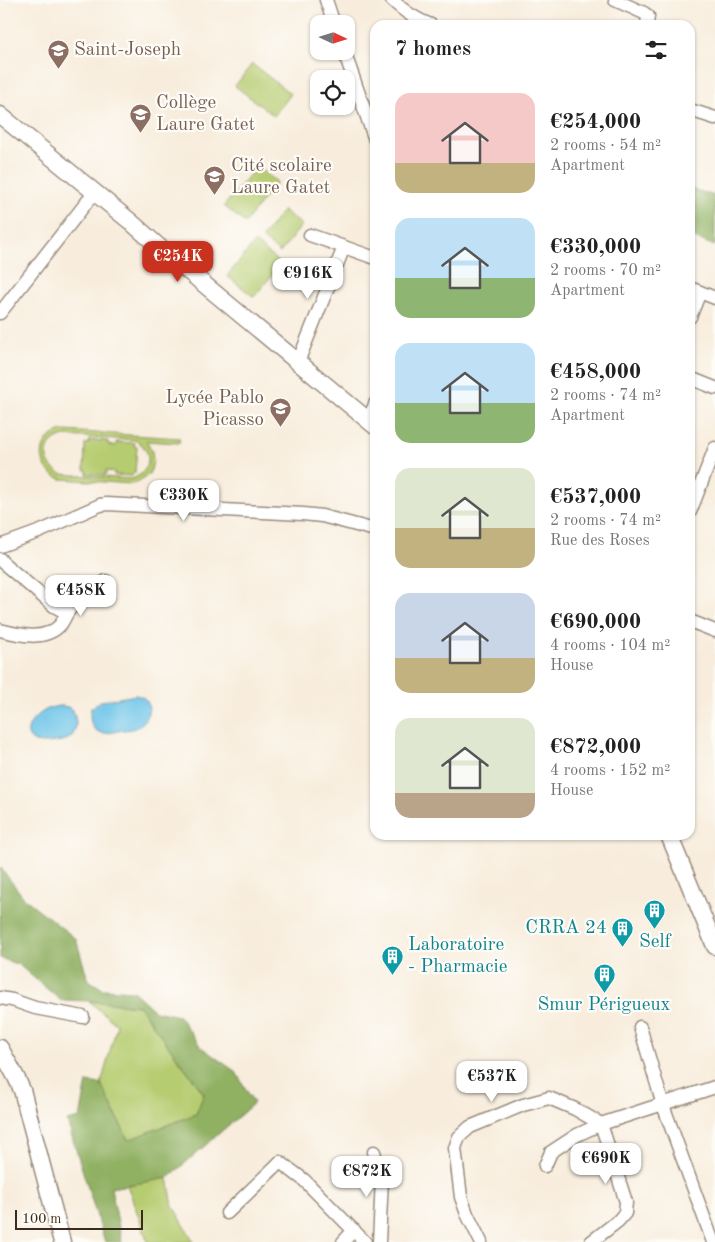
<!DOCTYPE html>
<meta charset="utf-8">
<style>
body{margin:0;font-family:"Old Standard TT",serif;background:#f2f2f2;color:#222;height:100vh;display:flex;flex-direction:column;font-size:19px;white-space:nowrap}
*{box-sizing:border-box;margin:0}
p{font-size:16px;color:#767676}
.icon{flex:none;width:28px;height:28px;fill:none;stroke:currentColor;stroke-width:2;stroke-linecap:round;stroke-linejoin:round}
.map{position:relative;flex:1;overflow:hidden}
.sheet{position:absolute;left:370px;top:20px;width:325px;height:820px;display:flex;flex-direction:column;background:#fff;border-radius:15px;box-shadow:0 1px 4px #0004}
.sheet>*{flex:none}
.needle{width:32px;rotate:94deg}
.tools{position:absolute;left:310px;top:15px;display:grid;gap:10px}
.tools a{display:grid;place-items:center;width:45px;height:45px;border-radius:10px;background:#fff;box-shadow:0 1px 4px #0004;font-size:25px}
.scale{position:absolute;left:15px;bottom:12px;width:128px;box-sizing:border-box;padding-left:5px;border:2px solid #3b2a1e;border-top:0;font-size:14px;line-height:18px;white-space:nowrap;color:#3b2a1e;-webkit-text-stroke:4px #fdfcf7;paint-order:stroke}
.price{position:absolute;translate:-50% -42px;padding:0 11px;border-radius:10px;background:#fff;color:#222;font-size:16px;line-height:32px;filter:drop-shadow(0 1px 2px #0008)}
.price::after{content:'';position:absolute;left:50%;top:30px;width:15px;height:11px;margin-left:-8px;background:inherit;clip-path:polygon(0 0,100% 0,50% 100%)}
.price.active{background:#c8321e;color:#fff}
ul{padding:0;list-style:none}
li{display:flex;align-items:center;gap:15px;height:125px;padding:0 25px}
li span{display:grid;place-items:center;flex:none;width:140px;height:100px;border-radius:15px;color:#555}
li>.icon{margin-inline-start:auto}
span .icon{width:60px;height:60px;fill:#fffc;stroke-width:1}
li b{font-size:21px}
h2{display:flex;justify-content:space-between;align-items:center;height:60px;padding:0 25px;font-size:21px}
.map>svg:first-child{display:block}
.green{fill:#b6cc70;stroke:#787b47;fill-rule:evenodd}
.forest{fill:#90b062;stroke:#666d40}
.water{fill:#6cc4e9;stroke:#547784}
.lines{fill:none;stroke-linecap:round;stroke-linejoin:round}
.minor-casing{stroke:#9a8c7e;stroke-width:15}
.major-casing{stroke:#9a8c7e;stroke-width:19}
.minor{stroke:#fff;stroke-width:12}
.major{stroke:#fff;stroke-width:16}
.labels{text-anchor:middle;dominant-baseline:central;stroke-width:4.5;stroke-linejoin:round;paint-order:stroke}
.education-label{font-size:19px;fill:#785e54;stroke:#fdfcf7;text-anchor:start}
.culture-label{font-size:19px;fill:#0d838f;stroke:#fdfcf7}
</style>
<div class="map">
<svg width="715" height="1242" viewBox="0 0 715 1242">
<rect width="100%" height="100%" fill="#fdfcf7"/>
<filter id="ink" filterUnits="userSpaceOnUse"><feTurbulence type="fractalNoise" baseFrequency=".02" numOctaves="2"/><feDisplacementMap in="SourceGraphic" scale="10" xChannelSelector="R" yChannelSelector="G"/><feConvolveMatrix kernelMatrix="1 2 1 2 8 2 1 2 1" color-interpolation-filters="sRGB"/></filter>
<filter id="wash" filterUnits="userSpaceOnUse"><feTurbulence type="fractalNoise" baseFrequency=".0096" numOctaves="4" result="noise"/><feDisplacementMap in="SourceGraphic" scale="20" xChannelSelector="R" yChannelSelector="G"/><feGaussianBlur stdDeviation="1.12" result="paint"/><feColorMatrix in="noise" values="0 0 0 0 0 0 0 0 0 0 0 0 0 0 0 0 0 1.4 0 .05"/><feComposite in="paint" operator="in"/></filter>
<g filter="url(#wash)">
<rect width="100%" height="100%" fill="#f8eddd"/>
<g class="green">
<path d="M252,64l39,30 -17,22 -39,-30z"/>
<path d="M257,166l20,16 -32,41 -21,-17z"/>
<path d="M283,210l19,15 -22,28 -18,-15z"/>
<path d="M255,242l26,22 -27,33 -27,-21z"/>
<path d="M64,431l116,7 -1,5 -33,-2 6,10 1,10 -2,9 -3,5 -8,6 -8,3 -71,-5c-26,-9 -25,-43 3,-48zM65,436l70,4c19,10 17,33 -4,39l-70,-5c-20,-10 -19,-33 4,-38z"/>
<path d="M89,440l19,1v4l8,1v-4l19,1 -1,3 3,1 -2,26h-2l-1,3 -18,-1v-3l-8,-1v4l-19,-1v-4h-3l1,-26h4z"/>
<path d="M89,1001l50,5 65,88 -8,20 -68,26 -27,-56 16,-59z"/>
<path d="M168,1178l5,28 21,36h-46l-21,-57z"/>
</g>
<g class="forest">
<path d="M690,188l25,8v50l-25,-10z"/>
<path d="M0,867l24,31 52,41 12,41 15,9 30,2 22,20 24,5 22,31 35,25 18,31 -86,75 -57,10 11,54h-17l-38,-121 13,-3 7,-36 14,2 27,56 68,-26 8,-20 -65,-88 -50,-5 -29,-1 -41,-35 -19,-7z"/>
</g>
<g class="water">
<path d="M136,695c3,1 8,2 10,5 7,9 -1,22 -8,27 -4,2 -11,3 -15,3 -7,1 -17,5 -24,2 -9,-4 -10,-15 -8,-24l10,-7z"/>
<path d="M59,706c13,0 15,4 17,16 0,7 -2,14 -8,17 -6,3 -29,6 -35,2 -13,-9 1,-24 11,-30 4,-3 10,-4 15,-5z"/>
</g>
</g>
<g filter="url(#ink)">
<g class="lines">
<defs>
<g id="minor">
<path d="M326,0l8,24"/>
<path d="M392,0c13,12 23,19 39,25"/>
<path d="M615,0l29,13 4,3 -1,9"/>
<path d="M344,51l31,89"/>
<path d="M690,110l25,8"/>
<path d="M310,235l65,23"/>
<path d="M690,288l25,10"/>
<path d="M0,313l94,-120"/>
<path d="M690,317l10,-25"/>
<path d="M298,362l46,-115"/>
<path d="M690,378l25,10"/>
<path d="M368,421l7,-17"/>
<path d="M690,512l25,-64"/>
<path d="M0,546l41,-15 59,-26 6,-1 197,10 19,2 53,14"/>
<path d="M0,559l2,3 52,44 13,7c-2,4 -4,8 -6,11 -15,18 -42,11 -61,6"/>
<path d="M67,613l14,-19 16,-7 9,-6"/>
<path d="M690,621l25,10"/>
<path d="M0,998l12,2 23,8 48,9"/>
<path d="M640,1027l23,78 50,137"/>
<path d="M374,1152l8,27 -3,63"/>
<path d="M545,1166l6,-14 26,-17 24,-11 25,78 -1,11 -7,8 -27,21"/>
<path d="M227,1213l53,-51 24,18 61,62"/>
<path d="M343,1242l11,-12"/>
<path d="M481,1242l-14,-28 -6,-17 -6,-49 4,-11 11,-10 53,-22 26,-7 26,11 26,15 114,-37"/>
</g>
<g id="major">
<path d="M0,115l131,107 27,24 217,180"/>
<path d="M669,835l46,111"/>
<path d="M0,1048l16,29 6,13 40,152"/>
</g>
</defs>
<use href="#minor" class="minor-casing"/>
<use href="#major" class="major-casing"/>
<use href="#minor" class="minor"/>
<use href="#major" class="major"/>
</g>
</g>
<defs>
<symbol id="school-pin" viewBox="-11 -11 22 30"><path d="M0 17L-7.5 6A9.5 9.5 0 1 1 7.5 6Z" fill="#8d6e63" stroke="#fdfcf7"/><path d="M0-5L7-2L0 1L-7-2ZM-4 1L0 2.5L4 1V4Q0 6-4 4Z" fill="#fff"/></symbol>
<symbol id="building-pin" viewBox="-11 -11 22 30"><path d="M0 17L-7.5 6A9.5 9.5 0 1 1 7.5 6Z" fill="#0f9aa8" stroke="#fdfcf7"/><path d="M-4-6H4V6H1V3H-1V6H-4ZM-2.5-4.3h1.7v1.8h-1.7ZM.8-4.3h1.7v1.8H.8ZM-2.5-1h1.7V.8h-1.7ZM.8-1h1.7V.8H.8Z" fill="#fff"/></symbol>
</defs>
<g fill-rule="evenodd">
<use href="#school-pin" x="46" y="38" width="25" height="34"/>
<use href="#school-pin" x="128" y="102" width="25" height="34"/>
<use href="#school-pin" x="202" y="164" width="25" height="34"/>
<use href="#school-pin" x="268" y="396" width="25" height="34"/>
<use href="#building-pin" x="642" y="898" width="25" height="34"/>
<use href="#building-pin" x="610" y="916" width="25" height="34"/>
<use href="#building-pin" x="380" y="944" width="25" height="34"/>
<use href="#building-pin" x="592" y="962" width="25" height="34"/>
</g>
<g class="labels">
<g class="education-label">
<text x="74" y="50">Saint-Joseph</text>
<text x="156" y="103">Collège<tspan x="156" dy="22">Laure Gatet</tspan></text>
<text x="231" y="166">Cité scolaire<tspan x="231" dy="22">Laure Gatet</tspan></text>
<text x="264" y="398" text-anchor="end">Lycée Pablo<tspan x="264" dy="22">Picasso</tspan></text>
</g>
<g class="culture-label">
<text x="607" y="928" text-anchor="end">CRRA 24</text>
<text x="655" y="942">Self</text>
<text x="408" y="945" text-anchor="start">Laboratoire<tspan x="408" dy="22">- Pharmacie</tspan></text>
<text x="604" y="1005">Smur Périgueux</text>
</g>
</g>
</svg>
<div class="tools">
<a><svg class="needle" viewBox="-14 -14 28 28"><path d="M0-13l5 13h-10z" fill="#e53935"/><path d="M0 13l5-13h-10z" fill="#767676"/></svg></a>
<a><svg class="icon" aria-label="locate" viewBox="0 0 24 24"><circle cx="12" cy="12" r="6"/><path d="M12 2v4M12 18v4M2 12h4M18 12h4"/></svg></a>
</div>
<div class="scale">100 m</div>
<b class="price active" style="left:178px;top:283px">€254K</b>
<b class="price" style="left:308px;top:300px">€916K</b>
<b class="price" style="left:184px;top:522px">€330K</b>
<b class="price" style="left:81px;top:617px">€458K</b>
<b class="price" style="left:492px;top:1103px">€537K</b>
<b class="price" style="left:606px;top:1185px">€690K</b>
<b class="price" style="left:367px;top:1198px">€872K</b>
<section class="sheet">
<h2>7 homes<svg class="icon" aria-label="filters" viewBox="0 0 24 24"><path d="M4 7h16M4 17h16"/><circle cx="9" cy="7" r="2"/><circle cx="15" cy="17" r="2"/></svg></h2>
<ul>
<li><span style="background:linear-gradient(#f6c9c9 70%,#c2b280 0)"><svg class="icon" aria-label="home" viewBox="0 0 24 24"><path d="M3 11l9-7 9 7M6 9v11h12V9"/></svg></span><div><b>€254,000</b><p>2 rooms · 54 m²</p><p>Apartment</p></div></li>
<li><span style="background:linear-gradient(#bfe0f5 60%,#8fb573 0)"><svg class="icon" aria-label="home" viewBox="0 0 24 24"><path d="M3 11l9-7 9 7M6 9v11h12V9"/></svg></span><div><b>€330,000</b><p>2 rooms · 70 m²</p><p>Apartment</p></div></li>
<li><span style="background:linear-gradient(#bfe0f5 60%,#8fb573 0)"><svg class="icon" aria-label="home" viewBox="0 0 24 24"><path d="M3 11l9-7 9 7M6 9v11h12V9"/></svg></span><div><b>€458,000</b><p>2 rooms · 74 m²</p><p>Apartment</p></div></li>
<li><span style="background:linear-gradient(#dfe7d0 60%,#c2b280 0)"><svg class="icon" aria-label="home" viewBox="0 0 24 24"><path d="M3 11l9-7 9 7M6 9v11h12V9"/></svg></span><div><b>€537,000</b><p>2 rooms · 74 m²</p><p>Rue des Roses</p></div></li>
<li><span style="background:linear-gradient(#c9d6e8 65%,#c2b280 0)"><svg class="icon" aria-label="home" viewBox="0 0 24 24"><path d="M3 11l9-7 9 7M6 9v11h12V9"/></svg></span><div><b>€690,000</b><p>4 rooms · 104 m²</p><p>House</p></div></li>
<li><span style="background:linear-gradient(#dfe7d0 75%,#b9a48a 0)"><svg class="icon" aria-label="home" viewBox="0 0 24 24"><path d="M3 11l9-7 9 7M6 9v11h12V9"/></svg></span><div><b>€872,000</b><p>4 rooms · 152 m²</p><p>House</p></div></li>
</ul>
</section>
</div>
